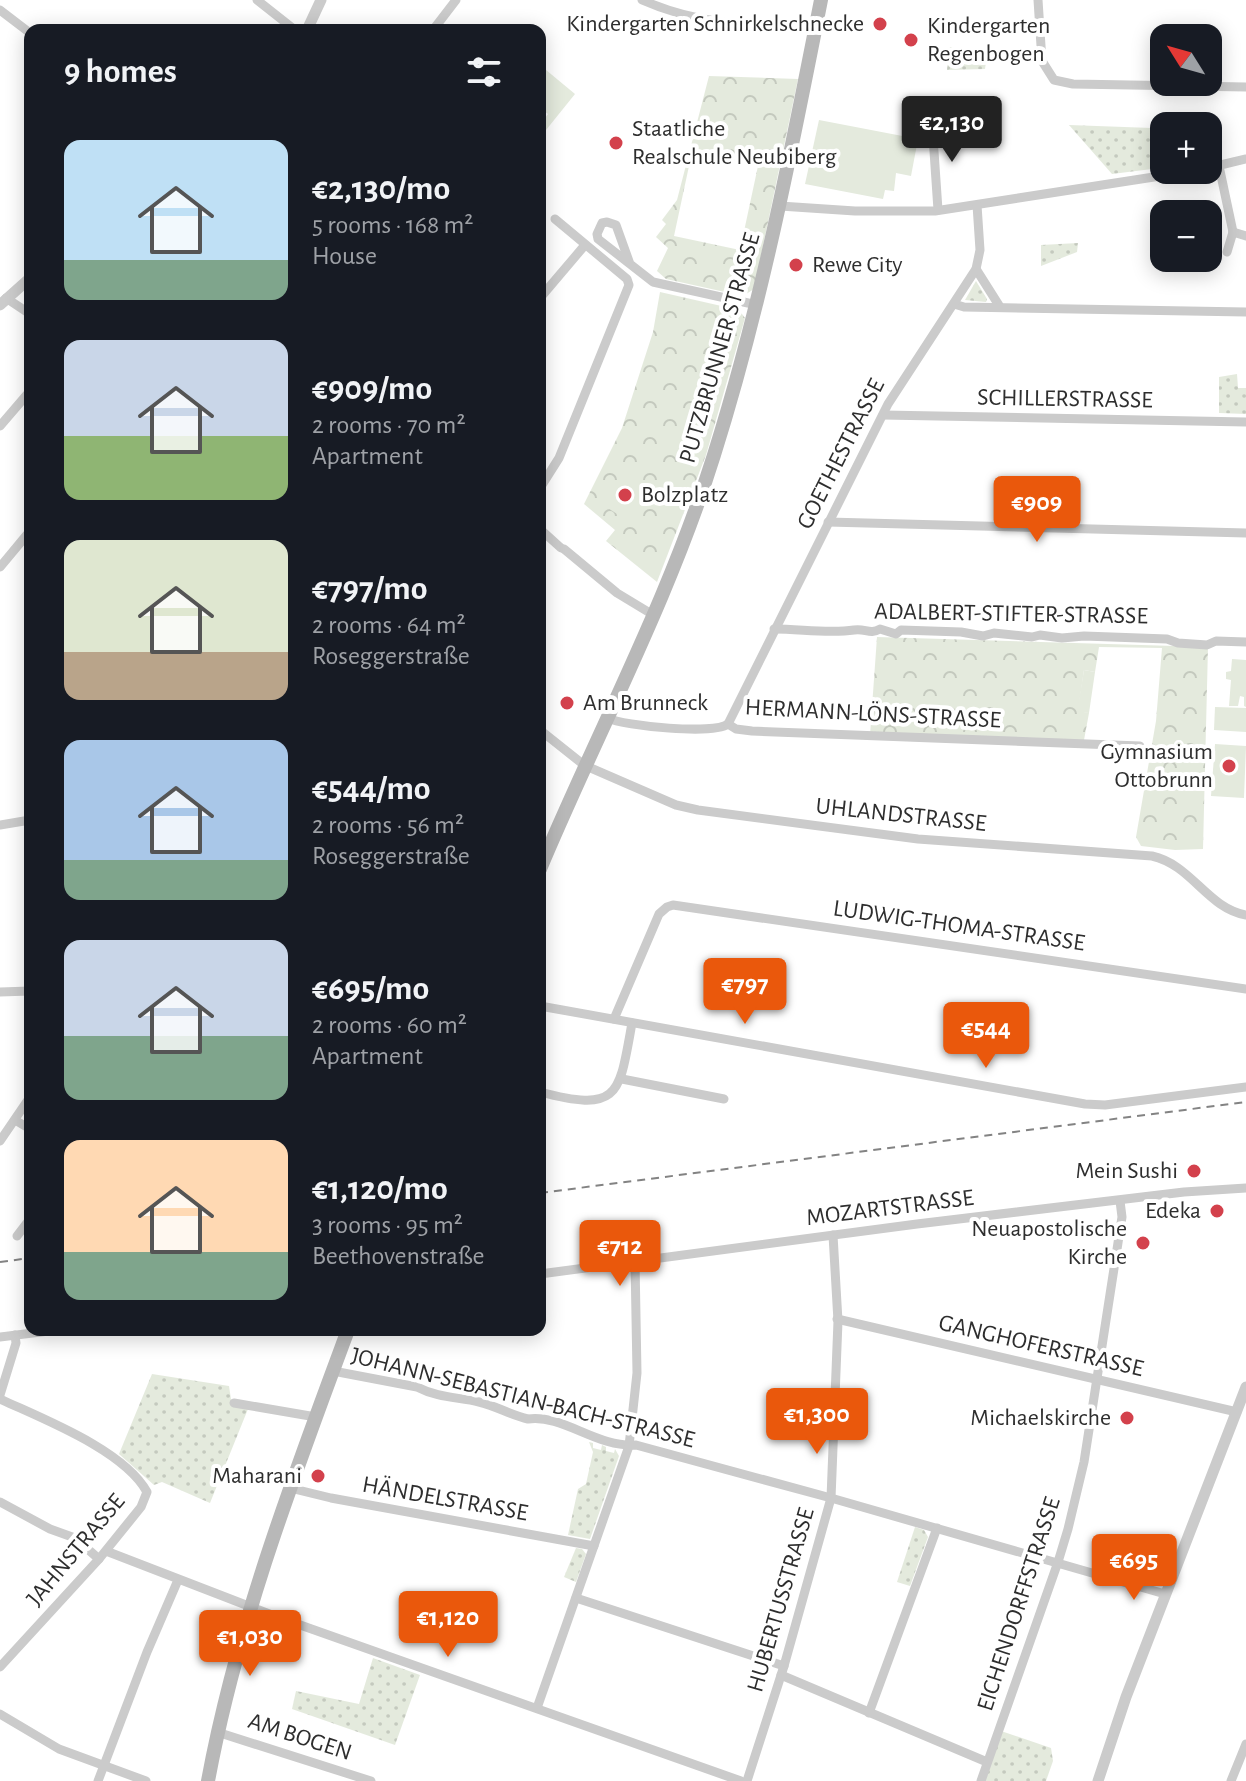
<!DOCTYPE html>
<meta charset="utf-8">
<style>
body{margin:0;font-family:"Alegreya Sans",sans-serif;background:#20242c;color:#f1f3f6;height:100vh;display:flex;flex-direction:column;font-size:30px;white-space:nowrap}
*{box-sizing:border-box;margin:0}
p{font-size:26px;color:#9ea1a6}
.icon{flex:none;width:44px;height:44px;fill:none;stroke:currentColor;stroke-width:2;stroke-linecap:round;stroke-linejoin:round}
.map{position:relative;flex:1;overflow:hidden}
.drawer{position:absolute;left:24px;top:24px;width:522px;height:1312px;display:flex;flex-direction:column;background:#171b24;border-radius:16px;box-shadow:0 4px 20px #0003}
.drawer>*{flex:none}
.needle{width:52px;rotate:307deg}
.tools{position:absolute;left:1150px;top:24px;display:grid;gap:16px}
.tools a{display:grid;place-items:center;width:72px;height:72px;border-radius:16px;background:#171b24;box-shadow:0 4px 20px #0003;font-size:40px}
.price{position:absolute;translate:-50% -68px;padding:0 18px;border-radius:8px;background:#ea580c;color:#fff;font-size:26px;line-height:52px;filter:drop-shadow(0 2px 4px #0008)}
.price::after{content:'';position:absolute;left:50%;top:48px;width:24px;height:18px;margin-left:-12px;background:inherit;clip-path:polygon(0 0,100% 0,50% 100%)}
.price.current{background:#222;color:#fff}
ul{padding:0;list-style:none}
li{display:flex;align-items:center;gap:24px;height:200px;padding:0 40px}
li span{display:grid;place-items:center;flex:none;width:224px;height:160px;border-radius:16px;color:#555}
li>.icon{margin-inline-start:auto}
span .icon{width:96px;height:96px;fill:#fffc;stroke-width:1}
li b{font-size:34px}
h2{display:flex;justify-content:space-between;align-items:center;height:96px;padding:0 40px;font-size:34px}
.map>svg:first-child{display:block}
.green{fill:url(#green-dots)}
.forest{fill:url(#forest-crowns);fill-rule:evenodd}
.pitch{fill:#e4eadd}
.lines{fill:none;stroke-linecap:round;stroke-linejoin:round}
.minor{stroke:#cbcbcb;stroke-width:9}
.tertiary{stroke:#cbcbcb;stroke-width:11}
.secondary{stroke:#b8b8b8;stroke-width:14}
.rail{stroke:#838383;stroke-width:2;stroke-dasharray:8 6;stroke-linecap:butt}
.poi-dot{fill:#d3414c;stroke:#fff;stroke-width:3}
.labels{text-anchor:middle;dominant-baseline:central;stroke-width:8;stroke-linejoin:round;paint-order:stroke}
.poi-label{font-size:24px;fill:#2e2e2e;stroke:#fff;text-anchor:end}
.street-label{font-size:24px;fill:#2e2e2e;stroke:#fff}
</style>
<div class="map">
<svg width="1246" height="1781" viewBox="0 0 1246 1781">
<defs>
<pattern id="green-dots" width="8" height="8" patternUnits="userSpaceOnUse" patternTransform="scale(2)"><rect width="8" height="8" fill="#e4eadd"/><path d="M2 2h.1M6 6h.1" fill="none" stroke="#c4c9be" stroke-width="1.8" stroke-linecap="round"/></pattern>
<pattern id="forest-crowns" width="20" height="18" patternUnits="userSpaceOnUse" patternTransform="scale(2)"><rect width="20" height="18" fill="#e4eadd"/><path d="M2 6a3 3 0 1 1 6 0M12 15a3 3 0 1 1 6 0" fill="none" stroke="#c4c9be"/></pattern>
</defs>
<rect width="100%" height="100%" fill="#fff"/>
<g class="green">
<path d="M949,47h39l-3,22 -38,1z"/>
<path d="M1069,125l83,3v41l-40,5z"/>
<path d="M1078,243l-1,9 -36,14v-21z"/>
<path d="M976,281l11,18 -1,3 -21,-2z"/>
<path d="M1237,374l1,14h8v26l-27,-1v-36z"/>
<path d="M152,1374l77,12 3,20 16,3 -38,94 -48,-21 -8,3 -35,-31z"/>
<path d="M589,1442l4,1v5l8,2 1,-5 4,2v4l8,2 1,-4 4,7 -29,83 -22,-4 10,-46 8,-5 7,-32z"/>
<path d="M915,1527l9,3 4,7 -18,49 -13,-4z"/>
<path d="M576,1548l6,1 4,5 -10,28 -12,-5z"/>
<path d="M373,1658l47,17 -25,70 -103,-36 4,-18 63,13z"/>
<path d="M1001,1731l50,17 2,13 -7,20h-62z"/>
</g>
<g class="forest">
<path d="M709,76l89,3 -44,210 -11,7 -77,-17 -9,-8 11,-23 -12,-11 10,-13 -4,-4 15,-20zM692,152l66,14 -18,84 -66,-14z"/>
<path d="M660,292l79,18 6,8 -39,137 -49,127 -51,-41 9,-11 -31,-26 38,-76 31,-96z"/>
<path d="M877,637l331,10 -5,202 -28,1 -34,-4 -5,-9 20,-116 6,-73 -63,-1 -4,25 -11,-2 -6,41 11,2 -5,27 -214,-5z"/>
</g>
<g class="pitch">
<path d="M540,65l35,29 -29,36 -6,-5 8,-11 -8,-6z"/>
<path d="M819,120l99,19 -7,37 -15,-3 -2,18 -9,-1 -2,9 -78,-15z"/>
<path d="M624,471l22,14 -21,34 -22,-14z"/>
<path d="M1232,659l14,1v47l-2,-1v-9l-4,-1 -2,10h-9l2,-26 -5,-1v-7l5,-1z"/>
<path d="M1084,670l11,2 -6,41 -12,-1z"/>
<path d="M1215,707l31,1v24l-32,-2z"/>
<path d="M1215,744l31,2 -2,52 -33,-2z"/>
</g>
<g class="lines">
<g class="minor">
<path d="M257,0l38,30"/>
<path d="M642,0c61,27 109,24 173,26"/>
<path d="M1038,0l4,61 12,19 19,4 173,3"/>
<path d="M0,10l30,23"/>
<path d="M433,30l23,-30"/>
<path d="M932,122l6,88"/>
<path d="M1219,166l14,66"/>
<path d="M1208,168l38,-9"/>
<path d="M780,206l75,5h80l264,-41"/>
<path d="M1233,232l13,4"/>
<path d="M1227,252l6,-20"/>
<path d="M630,264l-14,-39 -9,-3 -5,1 -5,11 1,5 55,43 104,23"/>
<path d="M976,269l24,38"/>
<path d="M6,298l24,16"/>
<path d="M540,298l45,-53"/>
<path d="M954,304l10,3 282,5"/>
<path d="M883,415l363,7"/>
<path d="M0,426l30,-35"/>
<path d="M540,488l19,-30 70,-173 -2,-6 -72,-60"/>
<path d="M828,522l418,11"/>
<path d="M540,529l21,19"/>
<path d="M564,549l53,44 38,23"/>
<path d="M0,567l30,-36"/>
<path d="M774,629c27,0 55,5 80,1 11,-2 16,5 26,-1l16,5 5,-4 60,2 22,4 11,-3 38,4 8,-2 22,3 22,-2 83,3 11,4 29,2 9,-4 30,1"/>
<path d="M607,718c18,8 107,17 121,6"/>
<path d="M728,724l160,-320 88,-135 4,-19 -3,-45"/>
<path d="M728,724l8,5 16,2 388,15"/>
<path d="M540,730l44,35 92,40 22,5 220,29 234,17c40,9 55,52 94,59"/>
<path d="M0,825l30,-5"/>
<path d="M0,992l30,-1"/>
<path d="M540,1006l545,98 20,1 141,-18"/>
<path d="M614,1019l45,-105 8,-7 6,-2 573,84"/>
<path d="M622,1079l102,20"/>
<path d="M540,1092c80,21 79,3 92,-69"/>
<path d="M15,1120l15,9"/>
<path d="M0,1141l30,-44"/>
<path d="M17,1236l13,-17"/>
<path d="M540,1274l377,-50 267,-32 62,-4"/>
<path d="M837,1319l400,93"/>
<path d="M0,1337l57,-7"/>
<path d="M333,1371l84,16c21,11 41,10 62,15 17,4 32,13 49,17 35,-5 69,29 108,26l195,53 334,96"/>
<path d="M0,1395l16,-52 -1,-8"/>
<path d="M0,1399c43,20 124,51 147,93l-6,15 -42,52 -99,108"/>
<path d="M234,1403l82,14"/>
<path d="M290,1488l41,10 263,48"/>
<path d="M0,1502l50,27 25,9 24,21"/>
<path d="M106,1551l166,64 469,166"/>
<path d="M576,1598l208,68"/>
<path d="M781,1675l206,87"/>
<path d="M537,1708l92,-262 8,-73 -2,-112"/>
<path d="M869,1713l68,-185"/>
<path d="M0,1714l59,35 87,32"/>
<path d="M217,1732l154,49"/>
<path d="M98,1781l49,-129 31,-72"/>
<path d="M747,1781l37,-115 47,-168 7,-177 -5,-86"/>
<path d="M981,1781l77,-219 10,-33 16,-67 38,-245 -2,-16"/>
<path d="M1231,1781l15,-37"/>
</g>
<g class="tertiary">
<path d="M307,30l14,-30"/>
<path d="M0,305l30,-27"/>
<path d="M1098,1781l28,-84 120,-310"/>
</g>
<g class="secondary">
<path d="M540,869c58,-138 129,-270 174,-414 47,-149 77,-302 107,-455"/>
<path d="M208,1781c29,-156 85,-303 140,-451"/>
</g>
<g class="rail">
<path d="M540,1193l706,-91"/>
<path d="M0,1262l30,-4"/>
</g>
</g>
<g class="poi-dot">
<circle cx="880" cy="24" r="8"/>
<circle cx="911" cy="40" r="8"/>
<circle cx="616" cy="143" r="8"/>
<circle cx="796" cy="265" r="8"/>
<circle cx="625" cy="495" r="8"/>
<circle cx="567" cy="703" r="8"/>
<circle cx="1229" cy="766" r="8"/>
<circle cx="1194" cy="1171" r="8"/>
<circle cx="1217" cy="1211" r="8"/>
<circle cx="1143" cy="1243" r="8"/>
<circle cx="1127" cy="1418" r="8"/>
<circle cx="318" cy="1476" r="8"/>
</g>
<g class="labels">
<g class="poi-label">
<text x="864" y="24">Kindergarten Schnirkelschnecke</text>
<text x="927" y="26" text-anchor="start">Kindergarten<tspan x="927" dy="28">Regenbogen</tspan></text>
<text x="632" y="129" text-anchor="start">Staatliche<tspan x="632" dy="28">Realschule Neubiberg</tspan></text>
<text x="812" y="265" text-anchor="start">Rewe City</text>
<text x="641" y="495" text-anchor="start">Bolzplatz</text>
<text x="583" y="703" text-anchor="start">Am Brunneck</text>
<text x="1213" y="752">Gymnasium<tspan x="1213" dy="28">Ottobrunn</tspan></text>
<text x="1178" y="1171">Mein Sushi</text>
<text x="1201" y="1211">Edeka</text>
<text x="1127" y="1229">Neuapostolische<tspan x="1127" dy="28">Kirche</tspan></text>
<text x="1111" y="1418">Michaelskirche</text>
<text x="302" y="1476">Maharani</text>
</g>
<g class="street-label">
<text transform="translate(720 348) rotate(-74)">PUTZBRUNNER STRASSE</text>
<text transform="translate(1065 399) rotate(1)">SCHILLERSTRASSE</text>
<text transform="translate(841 454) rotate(-63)">GOETHESTRASSE</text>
<text transform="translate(1011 614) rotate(1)">ADALBERT-STIFTER-STRASSE</text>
<text transform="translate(873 714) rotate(3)">HERMANN-LÖNS-STRASSE</text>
<text transform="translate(901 815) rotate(6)">UHLANDSTRASSE</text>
<text transform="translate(959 926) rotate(8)">LUDWIG-THOMA-STRASSE</text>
<text transform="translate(890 1208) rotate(-7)">MOZARTSTRASSE</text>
<text transform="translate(1041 1346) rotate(13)">GANGHOFERSTRASSE</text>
<text transform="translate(523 1398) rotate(14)">JOHANN-SEBASTIAN-BACH-STRASSE</text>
<text transform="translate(445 1499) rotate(10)">HÄNDELSTRASSE</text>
<text transform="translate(76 1550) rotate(-50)">JAHNSTRASSE</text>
<text transform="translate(781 1600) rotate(-74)">HUBERTUSSTRASSE</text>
<text transform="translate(1019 1604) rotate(-72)">EICHENDORFFSTRASSE</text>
<text transform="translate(300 1737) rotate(18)">AM BOGEN</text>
</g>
</g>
</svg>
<div class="tools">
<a><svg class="needle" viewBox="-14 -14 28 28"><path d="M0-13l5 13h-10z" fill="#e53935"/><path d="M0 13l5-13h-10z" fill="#9ea1a6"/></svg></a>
<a>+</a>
<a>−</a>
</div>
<b class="price current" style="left:952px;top:164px">€2,130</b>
<b class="price" style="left:1037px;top:544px">€909</b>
<b class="price" style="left:745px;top:1026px">€797</b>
<b class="price" style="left:986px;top:1070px">€544</b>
<b class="price" style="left:620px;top:1288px">€712</b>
<b class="price" style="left:817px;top:1456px">€1,300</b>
<b class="price" style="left:1134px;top:1602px">€695</b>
<b class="price" style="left:448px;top:1659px">€1,120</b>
<b class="price" style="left:250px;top:1678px">€1,030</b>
<section class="drawer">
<h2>9 homes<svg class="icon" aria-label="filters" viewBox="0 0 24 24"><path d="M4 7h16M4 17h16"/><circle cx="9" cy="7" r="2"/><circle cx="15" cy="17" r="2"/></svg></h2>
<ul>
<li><span style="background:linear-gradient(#bfe0f5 75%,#7fa58c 0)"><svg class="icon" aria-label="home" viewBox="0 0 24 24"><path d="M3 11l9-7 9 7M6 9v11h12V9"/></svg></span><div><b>€2,130/mo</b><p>5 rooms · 168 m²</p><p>House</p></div></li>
<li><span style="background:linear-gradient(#c9d6e8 60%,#8fb573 0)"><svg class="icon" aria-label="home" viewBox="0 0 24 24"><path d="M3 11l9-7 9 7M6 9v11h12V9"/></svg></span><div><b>€909/mo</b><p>2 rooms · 70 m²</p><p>Apartment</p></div></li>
<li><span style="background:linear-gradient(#dfe7d0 70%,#b9a48a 0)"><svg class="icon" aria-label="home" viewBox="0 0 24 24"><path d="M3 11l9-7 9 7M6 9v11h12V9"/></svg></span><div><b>€797/mo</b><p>2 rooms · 64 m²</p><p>Roseggerstraße</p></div></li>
<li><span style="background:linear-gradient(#a9c7e8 75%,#7fa58c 0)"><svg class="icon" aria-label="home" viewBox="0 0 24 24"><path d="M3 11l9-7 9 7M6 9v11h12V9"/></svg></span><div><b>€544/mo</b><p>2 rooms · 56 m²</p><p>Roseggerstraße</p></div></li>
<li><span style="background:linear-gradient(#c9d6e8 60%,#7fa58c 0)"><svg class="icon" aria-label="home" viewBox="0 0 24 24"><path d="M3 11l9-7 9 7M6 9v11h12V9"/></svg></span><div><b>€695/mo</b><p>2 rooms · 60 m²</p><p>Apartment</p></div></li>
<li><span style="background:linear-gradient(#ffd9b3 70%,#7fa58c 0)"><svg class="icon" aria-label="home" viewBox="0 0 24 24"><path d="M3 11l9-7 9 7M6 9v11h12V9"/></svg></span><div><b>€1,120/mo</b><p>3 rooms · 95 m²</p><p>Beethovenstraße</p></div></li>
</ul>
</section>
</div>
